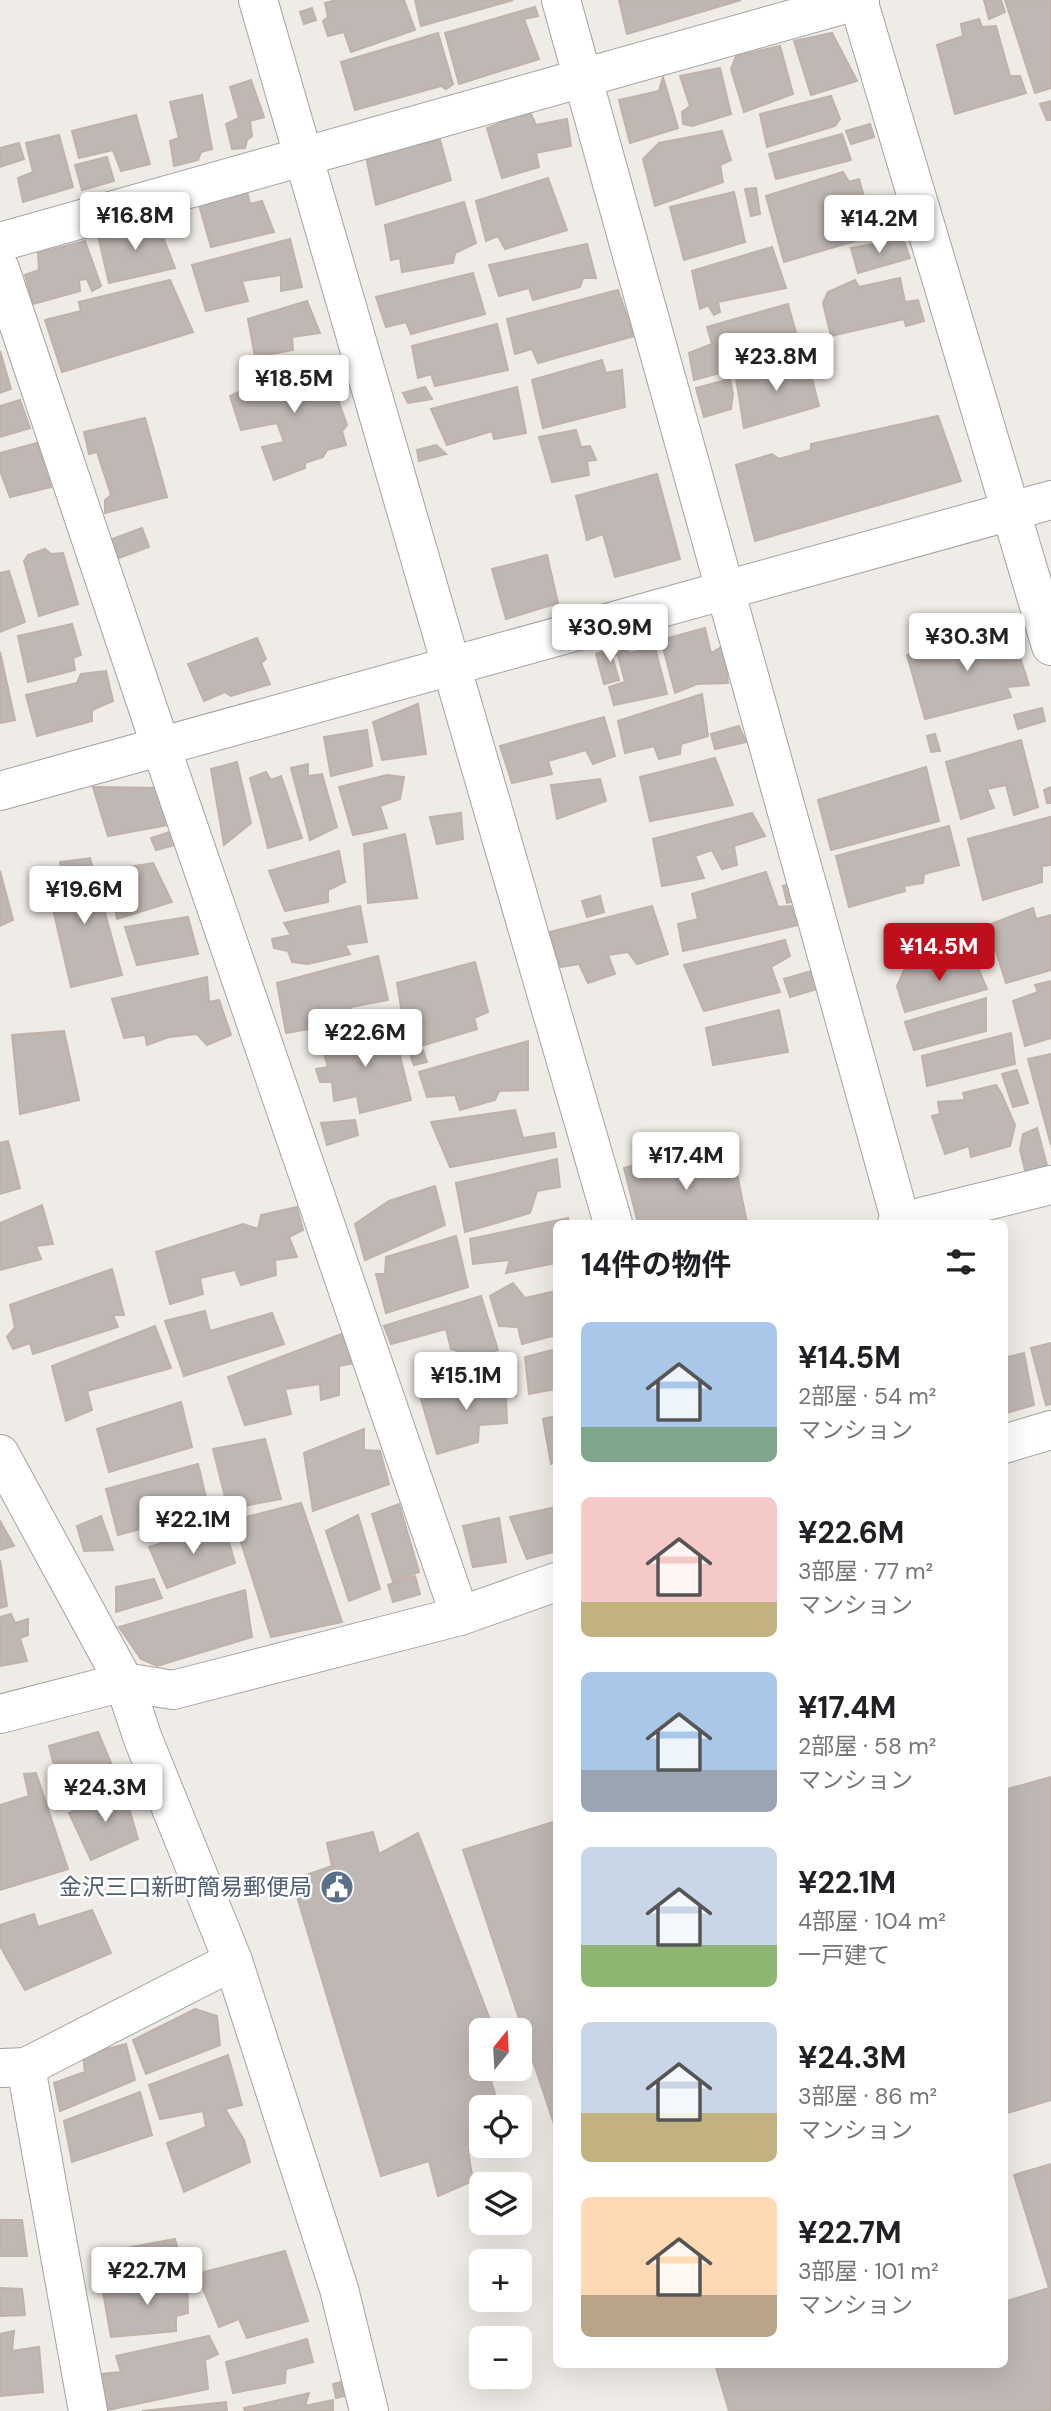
<!DOCTYPE html>
<html lang="ja">
<meta charset="utf-8">
<style>
body{margin:0;font-family:"DM Sans","Noto Sans JP",sans-serif;background:#f2f2f2;color:#202124;height:100vh;display:flex;flex-direction:column;font-size:26px;white-space:nowrap}
*{box-sizing:border-box;margin:0}
p{font-size:23px;color:#757577}
.icon{flex:none;width:38px;height:38px;fill:none;stroke:currentColor;stroke-width:2;stroke-linecap:round;stroke-linejoin:round}
.map{position:relative;flex:1;overflow:hidden}
.sheet{position:absolute;left:553px;top:1220px;width:455px;height:1148px;display:flex;flex-direction:column;background:#fff;border-radius:10px;box-shadow:0 7px 28px #0002}
.sheet>*{flex:none}
.needle{width:46px;rotate:18deg}
.buttons{position:absolute;left:469px;top:2018px;display:grid;gap:14px}
.buttons a{display:grid;place-items:center;width:63px;height:63px;border-radius:10px;background:#fff;box-shadow:0 7px 28px #0002;font-size:35px}
.price{position:absolute;translate:-50% -60px;padding:0 16px;border-radius:7px;background:#fff;color:#222;font-size:23px;line-height:46px;filter:drop-shadow(0 2px 4px #0008)}
.price::after{content:'';position:absolute;left:50%;top:42px;width:21px;height:16px;margin-left:-10px;background:inherit;clip-path:polygon(0 0,100% 0,50% 100%)}
.price.current{background:#bf0f1d;color:#fff}
ul{padding:0;list-style:none}
li{display:flex;align-items:center;gap:21px;height:175px;padding:0 28px}
li span{display:grid;place-items:center;flex:none;width:196px;height:140px;border-radius:10px;color:#555}
li>.icon{margin-inline-start:auto}
span .icon{width:84px;height:84px;fill:#fffc;stroke-width:1}
li b{font-size:30px}
h2{display:flex;justify-content:space-between;align-items:center;height:84px;padding:0 28px;font-size:30px}
.map>svg:first-child{display:block}
.building{fill:#bfb7b3;stroke:#c0b1a9;stroke-width:2}
.lines{fill:none;stroke-linecap:round;stroke-linejoin:round}
.minor-casing{stroke:#a3a3a3;stroke-width:40}
.minor{stroke:#fff;stroke-width:38}
.labels{text-anchor:middle;dominant-baseline:central;stroke-width:5;stroke-linejoin:round;paint-order:stroke}
.service-label{font-size:23px;fill:#4e5e75;stroke:#fff;text-anchor:end}
</style>
<div class="map">
<svg width="1051" height="2411" viewBox="0 0 1051 2411">
<rect width="100%" height="100%" fill="#efebe6"/>
<g class="building">
<path d="M337,0h67l11,30 -64,22 -7,-20 -16,4 -5,-15 5,-4 -3,-14z"/>
<path d="M415,0h98l-92,26z"/>
<path d="M619,0h122l-114,34z"/>
<path d="M984,0h17l4,12 -16,7z"/>
<path d="M1005,0h46v88l-16,5z"/>
<path d="M535,7l3,9 -14,3 15,40 -80,25 -14,-51z"/>
<path d="M312,8l4,12 -12,4 -4,-12z"/>
<path d="M979,19l3,8 14,-1 14,50h10l6,17 -71,21 -18,-69 26,-9 -2,-12z"/>
<path d="M438,33l15,51 -7,5 -5,-3 -86,24 -14,-48z"/>
<path d="M832,33l25,48 -46,14 -17,-54z"/>
<path d="M780,46l13,48 -49,18 -13,-43 5,-13z"/>
<path d="M720,68l11,46 -39,12 -9,-2 -1,-12 8,-6 -10,-30z"/>
<path d="M663,77l15,51 -48,15 -11,-43 40,-9z"/>
<path d="M251,80l13,37 -14,4 2,15 -5,4 -2,8 -13,1 -6,-25 13,-6 -9,-31z"/>
<path d="M202,95l10,54 -11,3 -3,8 -24,6 -4,-25 9,-3 -9,-36z"/>
<path d="M831,96l9,23 -5,7 -68,21 -7,-33z"/>
<path d="M1051,101v19h-4l-7,-16z"/>
<path d="M530,112l6,13 31,-6 4,27 -35,7 3,14 -37,11 -15,-50z"/>
<path d="M136,115l14,49 -29,7 -8,-21 -34,8 -7,-27z"/>
<path d="M870,124l4,13 -23,7 -5,-13z"/>
<path d="M722,131l9,29 -11,5 3,17 -68,24 -12,-47 16,-16z"/>
<path d="M842,134l9,26 -75,19 -7,-25z"/>
<path d="M59,135l14,52 -50,15 -5,-24 15,-6 -7,-29z"/>
<path d="M440,140l11,40 -75,25 -10,-49z"/>
<path d="M19,143l5,16 -24,8v-19z"/>
<path d="M107,157l7,24 -32,9 -7,-25z"/>
<path d="M843,172l6,10 10,-3 16,56 -91,27 -18,-66z"/>
<path d="M548,178l19,52 -62,19 -7,-13 -12,5 -10,-40z"/>
<path d="M756,188l4,26 -9,2 -6,-27z"/>
<path d="M247,192l3,12 12,-3 12,31 -63,15 -12,-42z"/>
<path d="M734,192l11,50 -61,18 -14,-53z"/>
<path d="M464,202l12,41 -21,10 -2,10 -51,9 -2,-14 -9,2 -6,-35z"/>
<path d="M156,219l19,49 -66,15 -11,-47z"/>
<path d="M290,239l12,48 -21,4v-16l-39,6 6,20 -42,10 -14,-46z"/>
<path d="M903,239l7,19 -52,15 -7,-25z"/>
<path d="M85,241l16,45 -9,5 -5,-12 -8,1 1,11 -47,13 -8,-29 14,-5 -1,-17z"/>
<path d="M587,244l9,34h-13l-3,9 -47,13 -4,-12 -30,8 -10,-31z"/>
<path d="M772,247l14,41 -68,14 2,10 -6,3 -6,-10 -8,4 -8,-38z"/>
<path d="M473,273l12,41 -74,20 -5,-12 -20,5 -10,-30z"/>
<path d="M900,278l5,24 13,-2 6,21 -18,5 -2,-7 -73,17 -8,-33 5,-11 27,-12 4,7z"/>
<path d="M170,280l23,52 -131,40 -17,-52 36,-9 -2,-9z"/>
<path d="M618,290l16,46 -96,27 -6,-14 -17,5 -8,-35z"/>
<path d="M307,301l13,32 -28,4 1,13 -38,7 -7,-38z"/>
<path d="M788,304l13,47 -107,29 -5,-27 23,-9 -5,-17z"/>
<path d="M497,324l11,46 -73,16 -4,-12 -13,4 -6,-32z"/>
<path d="M0,351l11,38 -11,4z"/>
<path d="M807,359l12,47 -75,22 -8,-50z"/>
<path d="M324,360l23,65 -5,6 4,14 -19,5 -4,7 -18,6v5l-31,12 -12,-33 22,-5 -7,-19 -36,7 -11,-34 15,-7 3,-9z"/>
<path d="M602,360l4,13 16,-3 3,37 -82,21 -11,-48z"/>
<path d="M730,379l3,15 -2,15 -27,8 -8,-29z"/>
<path d="M425,387l7,12 -24,4 -5,-10z"/>
<path d="M517,387l9,46 -32,6 -2,-8 -45,14 -16,-36z"/>
<path d="M20,400l10,28 -30,9v-31z"/>
<path d="M938,416l23,65 -206,60 -19,-76 36,-11 7,5 32,-9v-6z"/>
<path d="M145,418l22,79 -62,16v-13l6,-5 -14,-43 -8,2 -5,-22z"/>
<path d="M576,430l5,17 9,-1 6,14 -9,1 2,14 -37,7 -13,-45z"/>
<path d="M37,443l14,44 -41,10 -10,-26v-18z"/>
<path d="M436,445l10,9 -27,7 -2,-11z"/>
<path d="M657,474l23,85 -65,18 -12,-43 -16,6 -11,-44z"/>
<path d="M142,528l7,19 -30,11 -7,-19z"/>
<path d="M45,549l6,5 12,-1 15,51 -39,12 -15,-55 4,-6z"/>
<path d="M547,555l11,48 -52,16 -14,-50z"/>
<path d="M9,571l16,51 -25,10v-59z"/>
<path d="M72,624l9,31 -8,3 2,12 -47,12 -10,-46z"/>
<path d="M1010,626l19,59 -22,2 4,10 -86,22 -18,-64z"/>
<path d="M705,628l6,25 12,-7 5,37 -31,1 -22,9 -14,-53z"/>
<path d="M257,638l9,21 -5,4 9,21 -39,12 -6,-4 -21,9 -16,-37z"/>
<path d="M627,645l1,7 -16,4 7,24 -15,4 -8,-30z"/>
<path d="M655,648l12,46 -53,11 -5,-18 16,-5 -7,-27z"/>
<path d="M0,652l15,68 -15,3z"/>
<path d="M106,671l7,30 -21,9v11l-55,15 -11,-41 51,-12 4,-9z"/>
<path d="M702,694l6,42 -27,8 -1,10 -21,5 -5,-13 -29,7 -7,-32z"/>
<path d="M418,704l8,50 -44,6 -9,-38z"/>
<path d="M1042,708l3,13 -27,8 -4,-14z"/>
<path d="M604,717l11,39 -22,8 -7,-14 -38,11 4,13 -40,9 -12,-37z"/>
<path d="M739,726l7,16 -31,7 -4,-15z"/>
<path d="M367,730l5,36 -41,10 -7,-39z"/>
<path d="M935,734l5,17 -9,1 -4,-16z"/>
<path d="M1021,740l17,67 -24,8 -8,-30 -19,4 7,19 -33,11 -15,-57z"/>
<path d="M715,758l18,47 -83,16 -10,-44z"/>
<path d="M237,762l14,61 -27,22 -13,-76z"/>
<path d="M308,764v12l14,-2 15,53 -27,13 -19,-72z"/>
<path d="M926,767l13,54 -108,29 -13,-50z"/>
<path d="M266,772l5,8 10,-4 21,62 -34,10 -18,-70z"/>
<path d="M387,775l17,2 -4,22 -20,7 7,22 -34,7 -14,-48z"/>
<path d="M600,779l6,22 -49,18 -6,-34z"/>
<path d="M93,787l69,1 6,37 -60,11z"/>
<path d="M1051,787v16h-4l-3,-13z"/>
<path d="M461,813l2,26 -26,5 -7,-27z"/>
<path d="M752,813l13,23 -31,10 3,19 -15,4 -10,-19 -17,6 9,22 -42,8 -9,-47z"/>
<path d="M1050,817l1,48 -9,1v16l-59,18 -15,-61z"/>
<path d="M949,826l10,39 -35,9 -1,9 -19,3 1,5 -56,16 -13,-51z"/>
<path d="M176,830l6,13 -26,7 -5,-12z"/>
<path d="M405,834l12,64 -49,5 -4,-59z"/>
<path d="M339,851l6,31 -17,8v12l-43,9 -16,-40z"/>
<path d="M90,858l32,117 -51,12 -23,-100 18,-2 -6,-23z"/>
<path d="M153,863l19,39 -55,17 -8,-49z"/>
<path d="M0,871l13,49 -13,6z"/>
<path d="M766,872l12,35 13,-1 7,19 -115,26 -5,-27 20,-5 -6,-25z"/>
<path d="M791,884l3,17 -7,2 -4,-17z"/>
<path d="M600,896l4,16 -17,5 -5,-16z"/>
<path d="M360,906l7,36 -22,3 5,9 -42,10 -16,-2 -4,-11 -14,-3 -2,-9 19,-4 -7,-12z"/>
<path d="M652,906l16,48 -31,10 -9,-12 -20,3 7,19 -27,9 -9,-19 -19,3 -10,-35z"/>
<path d="M1033,908l3,11 15,-4v55l-45,13 -18,-58z"/>
<path d="M188,917l10,37 -61,11 -12,-38z"/>
<path d="M785,940l5,16 -19,11 9,25 -76,19 -20,-46z"/>
<path d="M378,956l10,44 -37,7 -2,15 -63,11 -9,-50z"/>
<path d="M966,956l10,7 11,26 -82,23 -8,-26 7,-16z"/>
<path d="M475,962l13,50 -14,6 3,11 -69,21 -11,-67z"/>
<path d="M815,970l5,18 -30,9 -6,-18z"/>
<path d="M207,977l2,25 10,-2 12,35 -24,10 -10,-11 -28,3 -22,8 -2,-10 -21,3 -12,-39z"/>
<path d="M1051,981v57l-26,8 -12,-45 25,-9 -3,-7z"/>
<path d="M986,998v33l-72,19 -9,-28z"/>
<path d="M779,1010l9,42 -75,13 -7,-37z"/>
<path d="M377,1021l7,14 10,-3 17,68 -51,13 -3,-17 -23,5 -2,-19h-12l-4,-13 12,-2 -9,-30 29,-7 6,13 15,-1 -7,-18z"/>
<path d="M64,1031l15,69 -59,14 -8,-79z"/>
<path d="M1011,1033l4,31 -88,22 -5,-30z"/>
<path d="M528,1041v49l-29,1 -4,9 -35,10 -5,-15 -28,2 -8,-25z"/>
<path d="M423,1050l4,12 -13,3 -4,-11z"/>
<path d="M1051,1054v91l-23,-86z"/>
<path d="M1017,1070l11,33 -15,4 -11,-33z"/>
<path d="M996,1085l6,10 13,30 -5,21 -39,11 -2,-11 -24,8 -13,-38 8,-2 -2,-12 27,-2 -2,-7z"/>
<path d="M515,1110l8,28 31,-5 2,14 -106,20 -19,-45z"/>
<path d="M355,1120l3,15 -31,10 -6,-22z"/>
<path d="M1037,1128l11,41 -22,5 -6,-24 3,-16z"/>
<path d="M8,1141l12,47 -20,6v-51z"/>
<path d="M678,1154l-1,21 56,-21 14,69h-109l-14,-55z"/>
<path d="M557,1159l3,28 -23,4 -7,22 -65,19 -9,-49z"/>
<path d="M435,1186l10,39 -80,35 -10,-36 34,-23z"/>
<path d="M42,1205l11,39 -17,2 5,13 -41,11v-47z"/>
<path d="M297,1207l6,23 -14,7 8,20 -22,3 1,15 -35,10 -6,-15 -35,8 3,16 -33,10 -14,-52 87,-28 15,5 3,-14z"/>
<path d="M568,1218l1,5h-13v40l-50,10 4,-13 -37,4 -3,-25z"/>
<path d="M456,1236l12,51 -82,26 -10,-39h9l1,-17z"/>
<path d="M112,1269l12,46h-11l5,12 -85,27 -3,-11 -17,6 -6,-12 8,-10 -5,-22z"/>
<path d="M513,1283l12,15 31,-7v44l-34,9 -4,-17 -19,-1 -9,-30z"/>
<path d="M481,1296l17,54 -21,7 -26,-8 -5,-20 -55,15 -7,-18z"/>
<path d="M205,1311l5,20 62,-18 12,31 -100,32 -19,-55z"/>
<path d="M155,1326l16,42 -84,23 5,19 -26,11 -14,-55z"/>
<path d="M344,1333l10,30 -15,3v29l-18,5 -1,-16 -35,5 6,25 -46,11 -17,-48z"/>
<path d="M1051,1343v61l-5,1 -15,-57z"/>
<path d="M556,1349v40l-27,5 -4,-37z"/>
<path d="M1024,1353l10,52 -28,8 -2,-55z"/>
<path d="M508,1375l8,21 -10,1 1,26 -28,2 -1,17 -41,12 -17,-58z"/>
<path d="M181,1402l11,45 -83,25 -12,-43z"/>
<path d="M556,1416v45l-5,3 -8,-45z"/>
<path d="M364,1429v21l16,1 9,33 -76,27 -9,-58z"/>
<path d="M265,1439l16,60 -53,10 -15,-60z"/>
<path d="M198,1464l11,46 -91,25 -12,-46z"/>
<path d="M301,1503l41,119 -71,15 -37,-117z"/>
<path d="M399,1504l20,68 -26,10 -21,-68z"/>
<path d="M556,1507v44l-29,8 -17,-42z"/>
<path d="M358,1515l22,74 -31,12 -23,-70z"/>
<path d="M101,1516l12,34 -29,1 -7,-25z"/>
<path d="M499,1518l7,44 -33,5 -10,-41z"/>
<path d="M0,1521l14,25 -14,4z"/>
<path d="M224,1525l11,38 -68,25 -18,-41z"/>
<path d="M0,1560l7,46 -7,2z"/>
<path d="M415,1576l5,18 -27,8 -5,-17z"/>
<path d="M154,1579l8,19 -46,14v-25z"/>
<path d="M245,1590l7,47 -95,29 -16,-7 -22,-32z"/>
<path d="M11,1614l4,9 13,-4v16l-8,3 7,23 -27,5v-49z"/>
<path d="M98,1732l18,43 -28,4 6,13 -31,8 -14,-54z"/>
<path d="M36,1773l32,96 -68,21v-85l29,-9 -5,-22z"/>
<path d="M1051,1777v323l-47,14v-324z"/>
<path d="M123,1788l15,51 -47,21 -22,-47z"/>
<path d="M556,1821v309l-93,-280z"/>
<path d="M373,1832l6,22 39,-21 76,197h-13v38h6l12,39h-18v38l-13,6 5,30 -35,15 -9,-35 -48,15 -89,-296 40,-14 -5,-23z"/>
<path d="M92,1910l19,43 -86,37 -25,-44v-21l34,-11 4,13z"/>
<path d="M195,2009l22,7 3,29 -74,29 -13,-34z"/>
<path d="M516,2020l3,10h-28l-1,-2z"/>
<path d="M126,2044l9,36 -75,31 -6,-28 31,-11 -2,-17z"/>
<path d="M228,2055l14,50 -17,4 19,31 6,22 -66,30 -17,-49 39,-16 -3,-16 -43,8 -11,-34z"/>
<path d="M140,2092l12,43 -80,27 -8,-41z"/>
<path d="M1051,2164v247h-322l-14,-47h289v-62l45,-14 -35,-113z"/>
<path d="M0,2220h22l5,36h-27z"/>
<path d="M175,2239l7,27 -61,14 -11,-29z"/>
<path d="M285,2251l23,70 -61,17 -8,-19 -20,8 -22,-53z"/>
<path d="M187,2276l1,37 -12,3v15l-65,6 -8,-45z"/>
<path d="M0,2288l22,1 3,26 -25,1z"/>
<path d="M14,2331l-2,20 27,-4 4,45 -43,4v-62z"/>
<path d="M209,2336l9,18 -13,6 3,29 -105,22 -2,-37 20,-2 -5,-16z"/>
<path d="M307,2339l6,23 -27,7 -1,14 -52,10 -7,-31z"/>
<path d="M341,2382l3,14 -8,2 -3,-14z"/>
<path d="M309,2393l-4,13 28,-6v11h-88l-1,-3z"/>
<path d="M226,2402l1,9h-85z"/>
</g>
<g class="lines">
<defs>
<g id="minor">
<path d="M258,0l355,1223"/>
<path d="M561,0l340,1222"/>
<path d="M858,0l193,646"/>
<path d="M0,242l860,-242"/>
<path d="M0,269l161,478 299,869"/>
<path d="M0,791l1051,-291"/>
<path d="M897,1223l154,-38"/>
<path d="M1004,1444l47,-14"/>
<path d="M0,1454l124,228 19,57 90,222 106,328 30,122"/>
<path d="M0,1714l124,-32 49,8 287,-74 96,-34"/>
<path d="M26,2067l62,344"/>
<path d="M2,2068l24,-1 207,-106"/>
</g>
</defs>
<use href="#minor" class="minor-casing"/>
<use href="#minor" class="minor"/>
</g>
<defs>
<symbol id="civic-disc" viewBox="-11 -11 22 22"><circle r="9.5" fill="#5c6f8a" stroke="#fff"/><path d="M-.6-6.5H3V-4.5H.6V-3L4-1V1h2V6H-6V1h2V-1L-.6-3ZM-1.2 2.5V6h2.4V2.5Z" fill="#fff"/></symbol>
</defs>
<g fill-rule="evenodd">
<use href="#civic-disc" x="318" y="1868" width="38" height="38"/>
</g>
<g class="labels">
<g class="service-label">
<text x="312" y="1887">金沢三口新町簡易郵便局</text>
</g>
</g>
</svg>
<div class="buttons">
<a><svg class="needle" viewBox="-14 -14 28 28"><path d="M0-13l5 13h-10z" fill="#e53935"/><path d="M0 13l5-13h-10z" fill="#757577"/></svg></a>
<a><svg class="icon" aria-label="locate" viewBox="0 0 24 24"><circle cx="12" cy="12" r="6"/><path d="M12 2v4M12 18v4M2 12h4M18 12h4"/></svg></a>
<a><svg class="icon" aria-label="layers" viewBox="0 0 24 24"><path d="M12 4l9 5-9 5-9-5zM3 14l9 5 9-5"/></svg></a>
<a>+</a>
<a>−</a>
</div>
<b class="price" style="left:135px;top:252px">¥16.8M</b>
<b class="price" style="left:879px;top:255px">¥14.2M</b>
<b class="price" style="left:776px;top:393px">¥23.8M</b>
<b class="price" style="left:294px;top:415px">¥18.5M</b>
<b class="price" style="left:610px;top:664px">¥30.9M</b>
<b class="price" style="left:967px;top:673px">¥30.3M</b>
<b class="price" style="left:84px;top:926px">¥19.6M</b>
<b class="price current" style="left:939px;top:983px">¥14.5M</b>
<b class="price" style="left:365px;top:1069px">¥22.6M</b>
<b class="price" style="left:686px;top:1192px">¥17.4M</b>
<b class="price" style="left:466px;top:1412px">¥15.1M</b>
<b class="price" style="left:193px;top:1556px">¥22.1M</b>
<b class="price" style="left:105px;top:1824px">¥24.3M</b>
<b class="price" style="left:147px;top:2307px">¥22.7M</b>
<section class="sheet">
<h2>14件の物件<svg class="icon" aria-label="filters" viewBox="0 0 24 24"><path d="M4 7h16M4 17h16"/><circle cx="9" cy="7" r="2"/><circle cx="15" cy="17" r="2"/></svg></h2>
<ul>
<li><span style="background:linear-gradient(#a9c7e8 75%,#7fa58c 0)"><svg class="icon" aria-label="home" viewBox="0 0 24 24"><path d="M3 11l9-7 9 7M6 9v11h12V9"/></svg></span><div><b>¥14.5M</b><p>2部屋 · 54 m²</p><p>マンション</p></div></li>
<li><span style="background:linear-gradient(#f6c9c9 75%,#c2b280 0)"><svg class="icon" aria-label="home" viewBox="0 0 24 24"><path d="M3 11l9-7 9 7M6 9v11h12V9"/></svg></span><div><b>¥22.6M</b><p>3部屋 · 77 m²</p><p>マンション</p></div></li>
<li><span style="background:linear-gradient(#a9c7e8 70%,#9aa5b1 0)"><svg class="icon" aria-label="home" viewBox="0 0 24 24"><path d="M3 11l9-7 9 7M6 9v11h12V9"/></svg></span><div><b>¥17.4M</b><p>2部屋 · 58 m²</p><p>マンション</p></div></li>
<li><span style="background:linear-gradient(#c9d6e8 70%,#8fb573 0)"><svg class="icon" aria-label="home" viewBox="0 0 24 24"><path d="M3 11l9-7 9 7M6 9v11h12V9"/></svg></span><div><b>¥22.1M</b><p>4部屋 · 104 m²</p><p>一戸建て</p></div></li>
<li><span style="background:linear-gradient(#c9d6e8 65%,#c2b280 0)"><svg class="icon" aria-label="home" viewBox="0 0 24 24"><path d="M3 11l9-7 9 7M6 9v11h12V9"/></svg></span><div><b>¥24.3M</b><p>3部屋 · 86 m²</p><p>マンション</p></div></li>
<li><span style="background:linear-gradient(#ffd9b3 70%,#b9a48a 0)"><svg class="icon" aria-label="home" viewBox="0 0 24 24"><path d="M3 11l9-7 9 7M6 9v11h12V9"/></svg></span><div><b>¥22.7M</b><p>3部屋 · 101 m²</p><p>マンション</p></div></li>
</ul>
</section>
</div>
